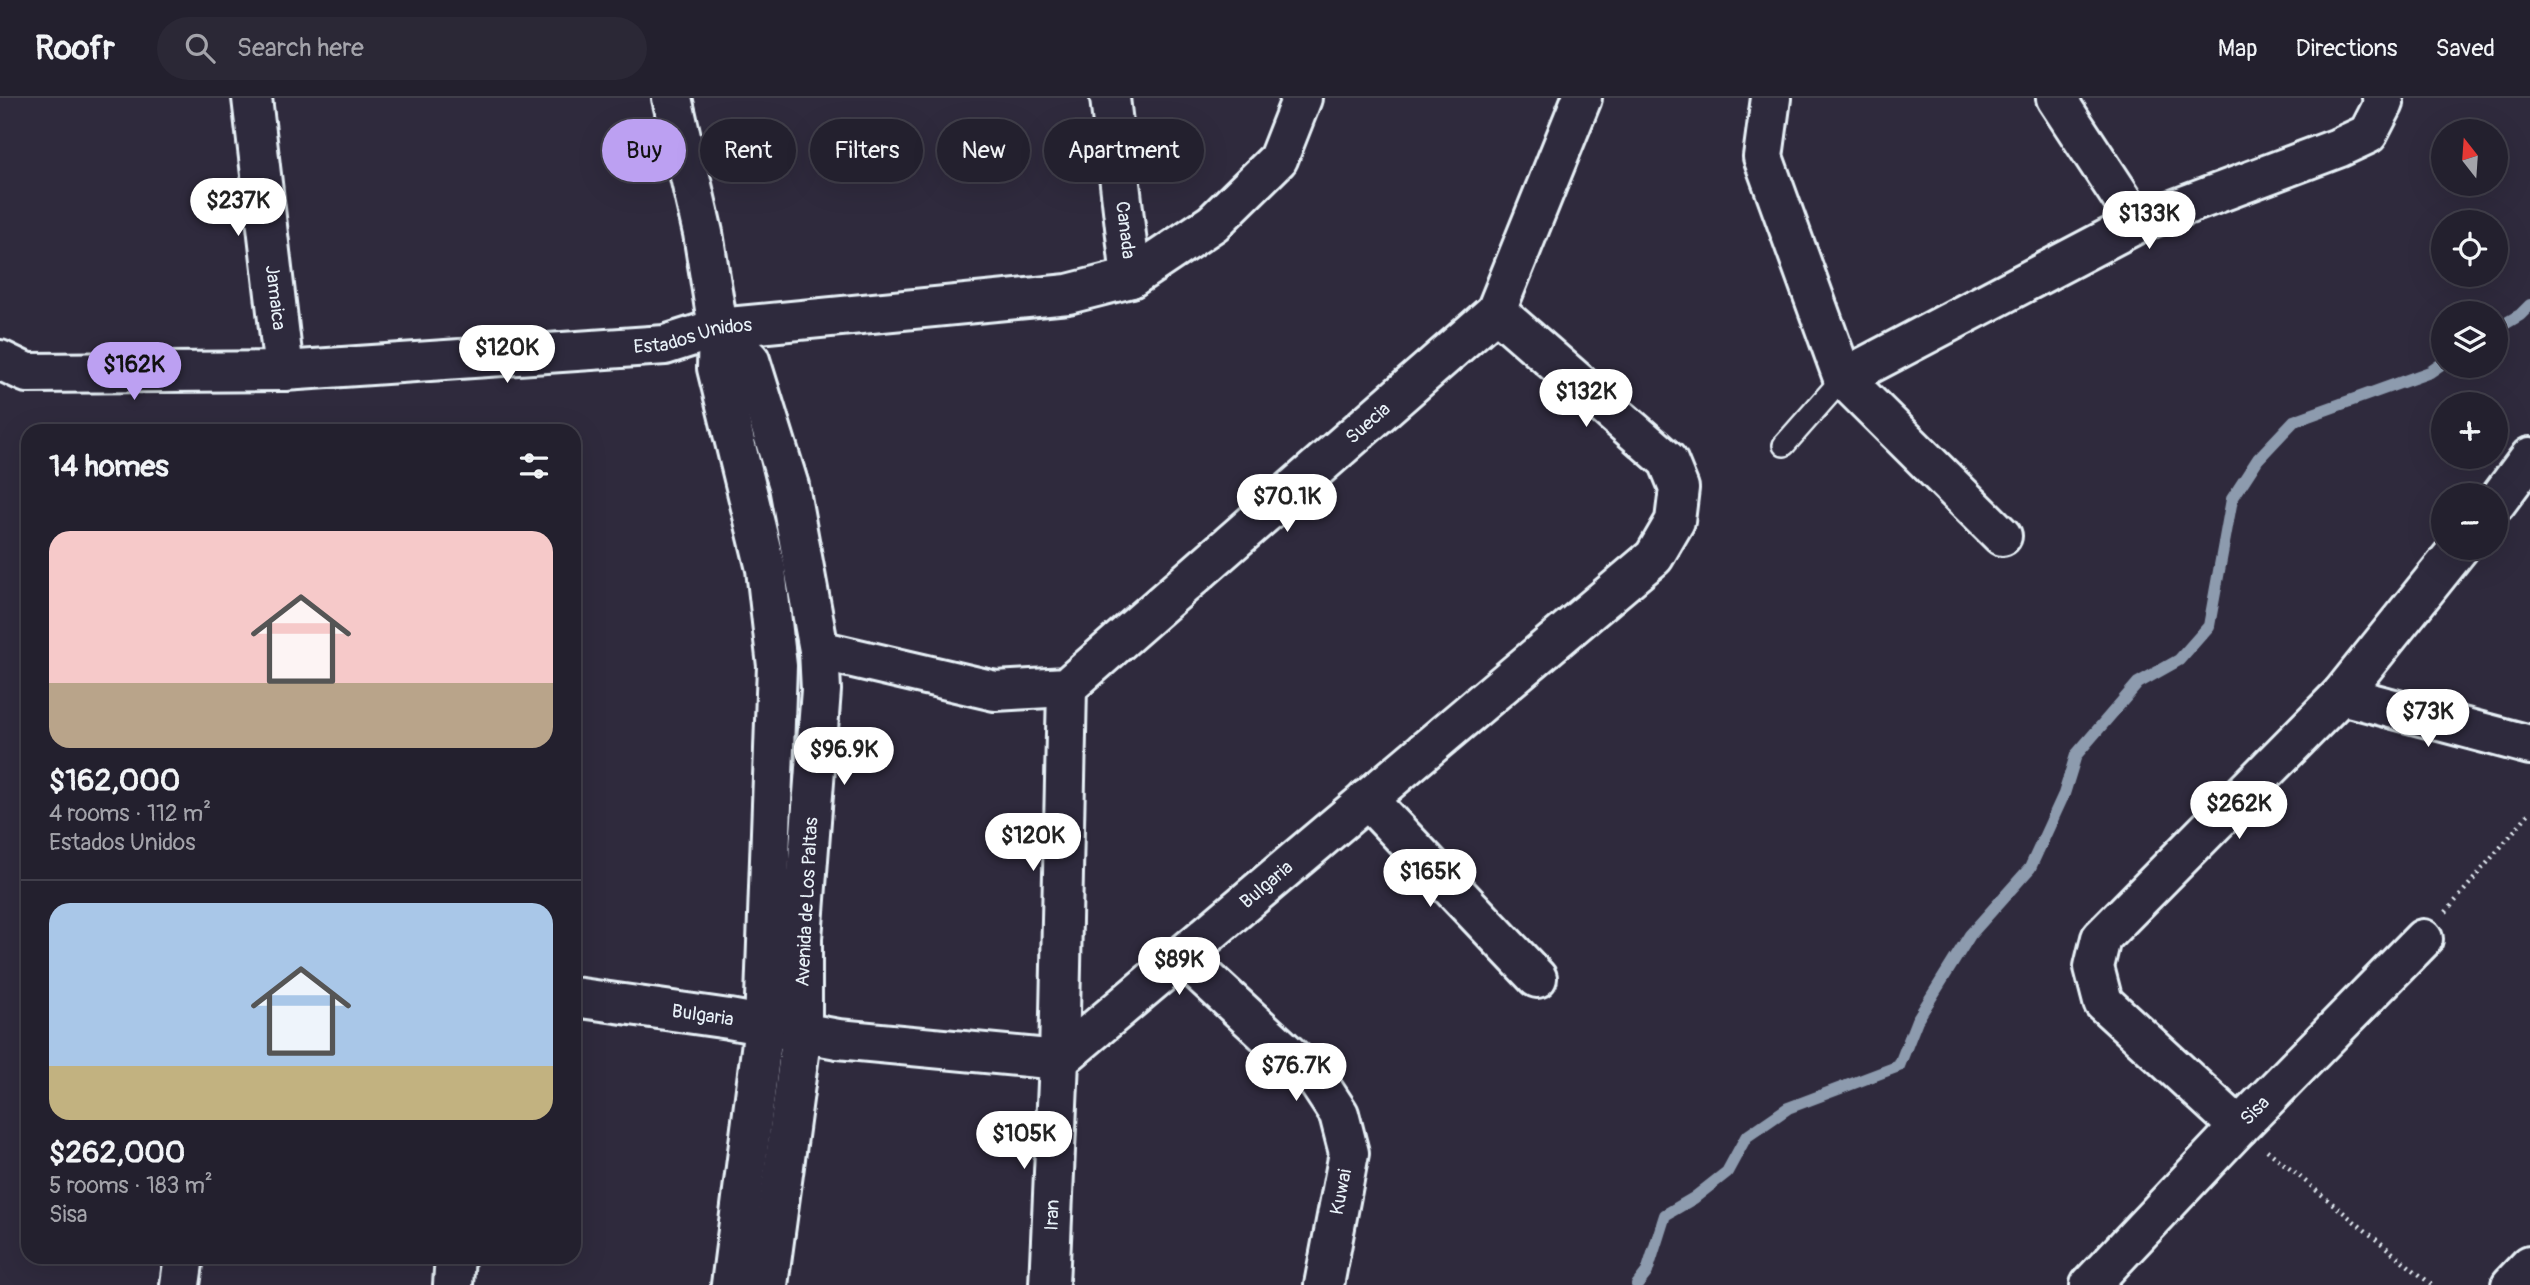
<!DOCTYPE html>
<meta charset="utf-8">
<style>
body{margin:0;font-family:Pangolin,sans-serif;background:#2b2836;color:#f1f3f6;height:100vh;display:flex;flex-direction:column;font-size:26px;white-space:nowrap}
*{box-sizing:border-box;margin:0}
p{font-size:23px;color:#a3a3aa}
.icon{flex:none;width:38px;height:38px;fill:none;stroke:currentColor;stroke-width:2;stroke-linecap:round;stroke-linejoin:round}
.map{position:relative;flex:1;overflow:hidden}
.details{position:absolute;left:21px;top:326px;width:560px;height:840px;display:flex;flex-direction:column;background:#23202e;border-radius:21px;box-shadow:0 7px 28px #0002,0 0 0 2px #403e4a}
.details>*{flex:none}
.guide{position:absolute;left:602px;top:21px;width:665px;height:63px;display:flex;gap:14px}
.needle{width:46px;rotate:343deg}
.buttons{position:absolute;left:2431px;top:21px;display:grid;gap:14px}
.buttons a{display:grid;place-items:center;width:77px;height:77px;border-radius:50%;background:#23202e;box-shadow:0 7px 28px #0002,0 0 0 2px #403e4a;font-size:35px}
.price{position:absolute;translate:-50% -60px;padding:0 16px;border-radius:24px;background:#fff;color:#222;font-size:23px;line-height:46px;filter:drop-shadow(0 2px 4px #0008)}
.price::after{content:'';position:absolute;left:50%;top:42px;width:21px;height:16px;margin-left:-10px;background:inherit;clip-path:polygon(0 0,100% 0,50% 100%)}
.price.active{background:#bca0f2;color:#111}
ul{padding:0;list-style:none}
li{display:grid;align-content:center;gap:14px;height:371px;padding:0 28px}
li+li{border-top:2px solid #403e4a}
li span{display:grid;place-items:center;height:217px;border-radius:21px;color:#555}
li>.icon{margin-inline-start:auto}
span .icon{width:126px;height:126px;fill:#fffc;stroke-width:1}
li b{font-size:30px}
h2{display:flex;justify-content:space-between;align-items:center;height:84px;padding:0 28px;font-size:30px}
.tag{padding:0 24px;border-radius:32px;background:#23202e;box-shadow:0 7px 28px #0002,0 0 0 2px #403e4a;font-size:24px;line-height:63px}
.tag.active{background:#bca0f2;color:#111}
header{display:flex;align-items:center;gap:42px;box-sizing:border-box;height:98px;padding:0 35px;background:#23202e;border-bottom:2px solid #403e4a}
header strong{font-size:33px}
nav{display:flex;gap:38px;margin-inline-start:auto;font-size:24px}
.search{width:490px;height:63px;background:#2b2836;display:flex;align-items:center;gap:18px;box-sizing:border-box;padding:0 24px;border-radius:38px;color:#a3a3aa;font-size:26px}
.map>svg:first-child{display:block}
.lines{fill:none;stroke-linecap:round;stroke-linejoin:round}
.stream{stroke:#8d9bae;stroke-width:12}
.service-casing{stroke:#e8f1f8;stroke-width:26}
.minor-casing{stroke:#e8f1f8;stroke-width:44}
.secondary-casing{stroke:#e8f1f8;stroke-width:44}
.path{stroke:#e8f1f8;stroke-width:4.5;stroke-dasharray:2 5;stroke-linecap:butt}
.service{stroke:#2f2a3d;stroke-width:21}
.minor{stroke:#2f2a3d;stroke-width:38}
.secondary{stroke:#2f2a3d;stroke-width:38}
.labels{text-anchor:middle;dominant-baseline:central;stroke-width:5;stroke-linejoin:round;paint-order:stroke}
.street-label{font-size:19px;fill:#e8f1f8;stroke:#2f2a3d}
</style>
<header>
<strong>Roofr</strong>
<div class="search"><svg class="icon" aria-label="search" viewBox="0 0 24 24"><circle cx="10" cy="10" r="6"/><path d="M15 15l6 6"/></svg>Search here</div>
<nav><a>Map</a><a>Directions</a><a>Saved</a></nav>
</header>
<div class="map">
<svg width="2530" height="1187" viewBox="0 0 2530 1187">
<rect width="100%" height="100%" fill="#2f2a3d"/>
<filter id="ink" filterUnits="userSpaceOnUse"><feTurbulence type="fractalNoise" baseFrequency=".0143" numOctaves="2"/><feDisplacementMap in="SourceGraphic" scale="14" xChannelSelector="R" yChannelSelector="G"/><feConvolveMatrix kernelMatrix="1 2 1 2 8 2 1 2 1" color-interpolation-filters="sRGB"/></filter>
<g filter="url(#ink)">
<g class="lines">
<g class="stream">
<path d="M2496,231l24,-14 10,-10"/>
<path d="M1637,1187l10,-13 18,-57 29,-17 33,-26 19,-35 42,-29 111,-42 18,-46 53,-85 60,-67 34,-74 12,-39 62,-72 41,-23 30,-34 23,-127 26,-40 36,-38 136,-49 13,-9"/>
</g>
<defs>
<path id="service" d="M1784,347l59,-67"/>
<g id="minor">
<path id="s1" d="M252,0l32,273"/>
<path id="s2" d="M1110,0l21,180"/>
<path d="M1771,0l-8,59 80,221 159,158"/>
<path d="M2056,0l82,125"/>
<path id="s3" d="M0,262l27,13 257,-2 381,-26 53,-17 350,-34 63,-16 82,-55 65,-64 24,-61"/>
<path d="M1843,280l295,-155 200,-75 30,-14 16,-31 -2,-5"/>
<path d="M2496,405l34,-46"/>
<path id="s4" d="M819,552l176,41 72,-4 429,-376 86,-213"/>
<path d="M2341,597l189,50"/>
<path d="M1367,701l170,179"/>
<path d="M1182,858l136,126 21,32 10,39 -25,132"/>
<path id="s5" d="M574,899l155,22 109,20 221,21 595,-503 21,-36 4,-33 -11,-27 -172,-150"/>
<path d="M2239,1029l-136,-125 -9,-35 7,-29 240,-243 118,-147"/>
<path d="M180,1187l4,-29"/>
<path d="M453,1187l2,-29"/>
<path id="s6" d="M1049,1187l10,-225 8,-373"/>
<path id="s7" d="M2090,1187l149,-158 184,-188"/>
<path d="M2511,1187l19,-20"/>
</g>
<g id="secondary">
<path d="M672,0l31,135 15,95 -1,40 49,201 11,97 -13,360 -33,259"/>
<path d="M718,230l32,32 39,126 30,164 2,40 -19,248v94l-34,253"/>
</g>
</defs>
<use href="#service" class="service-casing"/>
<use href="#minor" class="minor-casing"/>
<use href="#secondary" class="secondary-casing"/>
<g class="path">
<path d="M2446,814l84,-100"/>
<path d="M2267,1052l165,135"/>
</g>
<use href="#service" class="service"/>
<use href="#minor" class="minor"/>
<use href="#secondary" class="secondary"/>
</g>
</g>
<g class="labels">
<g class="street-label">
<text stroke="none"><textPath href="#s2" startOffset="133">Canada</textPath></text>
<text stroke="none"><textPath href="#s1" startOffset="201">Jamaica</textPath></text>
<text stroke="none"><textPath href="#s3" startOffset="698">Estados Unidos</textPath></text>
<text stroke="none"><textPath href="#s4" startOffset="653">Suecia</textPath></text>
<text stroke="none"><textPath href="#s5" startOffset="761">Bulgaria</textPath></text>
<text transform="translate(807 804) rotate(-87)">Avenida de Los Paltas</text>
<text stroke="none"><textPath href="#s5" startOffset="130">Bulgaria</textPath></text>
<text stroke="none"><textPath href="#s7" startOffset="240">Sisa</textPath></text>
<text transform="translate(1341 1094) rotate(-79)">Kuwai</text>
<text stroke="none"><textPath href="#s6" startOffset="70">Iran</textPath></text>
</g>
</g>
</svg>
<div class="buttons">
<a><svg class="needle" viewBox="-14 -14 28 28"><path d="M0-13l5 13h-10z" fill="#e53935"/><path d="M0 13l5-13h-10z" fill="#a3a3aa"/></svg></a>
<a><svg class="icon" aria-label="locate" viewBox="0 0 24 24"><circle cx="12" cy="12" r="6"/><path d="M12 2v4M12 18v4M2 12h4M18 12h4"/></svg></a>
<a><svg class="icon" aria-label="layers" viewBox="0 0 24 24"><path d="M12 4l9 5-9 5-9-5zM3 14l9 5 9-5"/></svg></a>
<a>+</a>
<a>−</a>
</div>
<b class="price" style="left:238px;top:140px">$237K</b>
<b class="price" style="left:2149px;top:153px">$133K</b>
<b class="price" style="left:507px;top:287px">$120K</b>
<b class="price active" style="left:134px;top:304px">$162K</b>
<b class="price" style="left:1586px;top:331px">$132K</b>
<b class="price" style="left:1287px;top:436px">$70.1K</b>
<b class="price" style="left:2428px;top:651px">$73K</b>
<b class="price" style="left:844px;top:689px">$96.9K</b>
<b class="price" style="left:2239px;top:743px">$262K</b>
<b class="price" style="left:1033px;top:775px">$120K</b>
<b class="price" style="left:1430px;top:811px">$165K</b>
<b class="price" style="left:1179px;top:899px">$89K</b>
<b class="price" style="left:1296px;top:1005px">$76.7K</b>
<b class="price" style="left:1024px;top:1073px">$105K</b>
<div class="guide">
<a class="tag active">Buy</a>
<a class="tag">Rent</a>
<a class="tag">Filters</a>
<a class="tag">New</a>
<a class="tag">Apartment</a>
</div>
<section class="details">
<h2>14 homes<svg class="icon" aria-label="filters" viewBox="0 0 24 24"><path d="M4 7h16M4 17h16"/><circle cx="9" cy="7" r="2"/><circle cx="15" cy="17" r="2"/></svg></h2>
<ul>
<li><span style="background:linear-gradient(#f6c9c9 70%,#b9a48a 0)"><svg class="icon" aria-label="home" viewBox="0 0 24 24"><path d="M3 11l9-7 9 7M6 9v11h12V9"/></svg></span><div><b>$162,000</b><p>4 rooms · 112 m²</p><p>Estados Unidos</p></div></li>
<li><span style="background:linear-gradient(#a9c7e8 75%,#c2b280 0)"><svg class="icon" aria-label="home" viewBox="0 0 24 24"><path d="M3 11l9-7 9 7M6 9v11h12V9"/></svg></span><div><b>$262,000</b><p>5 rooms · 183 m²</p><p>Sisa</p></div></li>
</ul>
</section>
</div>
